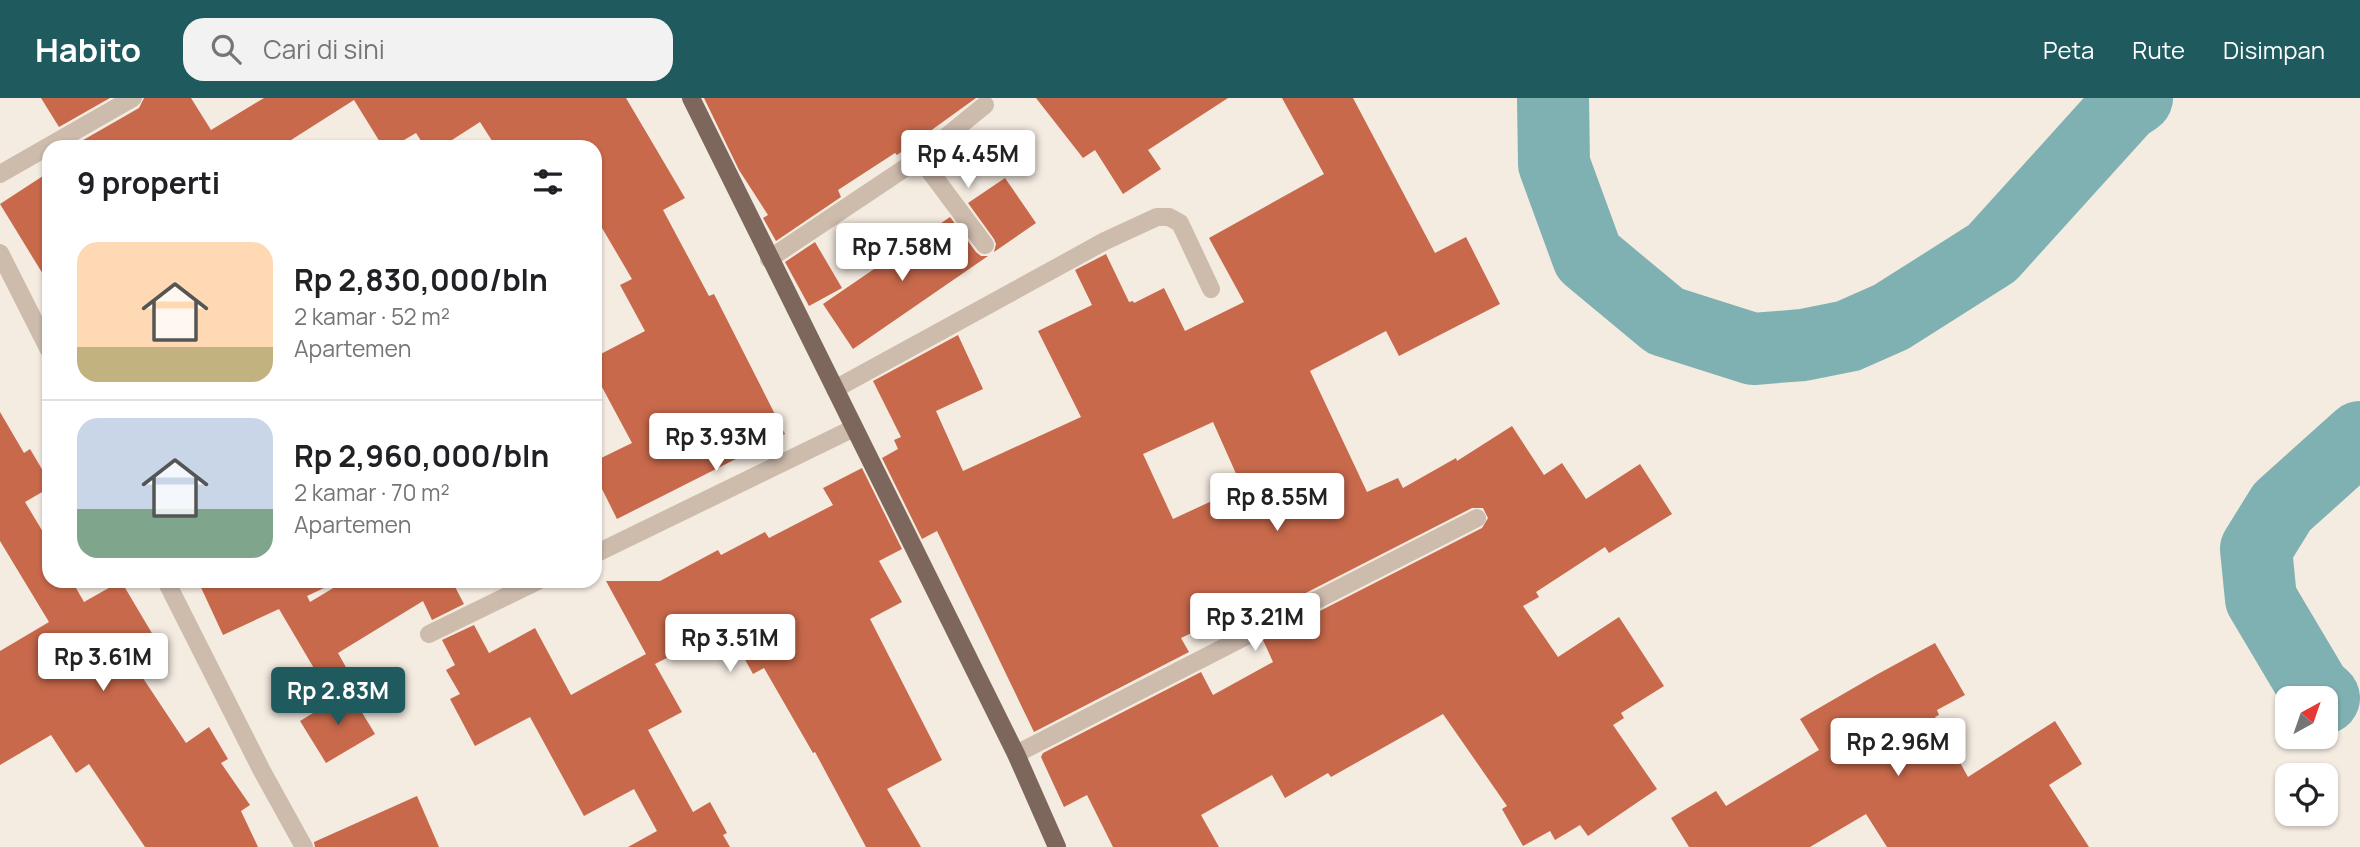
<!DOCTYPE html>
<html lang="id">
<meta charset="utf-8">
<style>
body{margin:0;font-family:Manrope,sans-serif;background:#f2f2f2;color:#202124;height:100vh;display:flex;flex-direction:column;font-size:26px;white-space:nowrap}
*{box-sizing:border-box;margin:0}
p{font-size:23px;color:#757577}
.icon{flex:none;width:38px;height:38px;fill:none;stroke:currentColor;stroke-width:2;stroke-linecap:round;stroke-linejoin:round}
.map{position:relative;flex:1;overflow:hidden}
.sheet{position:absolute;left:42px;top:42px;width:560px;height:448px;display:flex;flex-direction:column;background:#fff;border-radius:21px;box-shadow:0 2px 5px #0004}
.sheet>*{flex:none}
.needle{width:46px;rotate:40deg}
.controls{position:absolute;left:2275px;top:588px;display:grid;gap:14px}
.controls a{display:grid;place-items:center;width:63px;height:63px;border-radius:14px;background:#fff;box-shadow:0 2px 5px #0004;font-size:35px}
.price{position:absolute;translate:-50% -60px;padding:0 16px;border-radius:7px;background:#fff;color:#222;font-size:23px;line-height:46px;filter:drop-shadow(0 2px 4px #0008)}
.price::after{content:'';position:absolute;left:50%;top:42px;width:21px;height:16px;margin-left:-10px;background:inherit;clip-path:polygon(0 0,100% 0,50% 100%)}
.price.selected{background:#1f5a5e;color:#fff}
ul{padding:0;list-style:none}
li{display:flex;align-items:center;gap:21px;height:175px;padding:0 35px}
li+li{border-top:2px solid #e0e0e0}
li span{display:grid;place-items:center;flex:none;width:196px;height:140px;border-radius:21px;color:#555}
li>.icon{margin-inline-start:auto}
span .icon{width:84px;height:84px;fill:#fffc;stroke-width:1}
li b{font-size:30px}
h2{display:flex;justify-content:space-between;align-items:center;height:84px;padding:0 35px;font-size:30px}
header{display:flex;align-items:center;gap:42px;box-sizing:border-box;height:98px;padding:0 35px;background:#1f5a5e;color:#fff}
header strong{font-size:33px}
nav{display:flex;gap:38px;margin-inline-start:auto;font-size:24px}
.search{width:490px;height:63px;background:#f2f2f2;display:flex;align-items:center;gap:18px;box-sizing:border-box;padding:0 24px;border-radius:21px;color:#757577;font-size:26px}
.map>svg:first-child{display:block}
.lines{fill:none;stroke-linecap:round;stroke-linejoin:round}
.river{stroke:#7fb0b2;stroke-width:72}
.building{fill:#c8694b;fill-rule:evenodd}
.minor{stroke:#cdbbac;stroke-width:18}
.major{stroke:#7d675c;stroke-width:18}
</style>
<header>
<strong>Habito</strong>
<div class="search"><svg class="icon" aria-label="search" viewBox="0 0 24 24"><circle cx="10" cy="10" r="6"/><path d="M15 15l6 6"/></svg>Cari di sini</div>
<nav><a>Peta</a><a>Rute</a><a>Disimpan</a></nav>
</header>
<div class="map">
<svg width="2360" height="749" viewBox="0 0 2360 749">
<rect width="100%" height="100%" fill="#f4ebe1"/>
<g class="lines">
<g class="river">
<path d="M1553,0l1,66 34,93 77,64 88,28 50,-4 45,-9 43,-19 101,-64 133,-147 12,-8"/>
<path d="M2324,600l-9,-8 -54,-91 -5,-50 26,-42 78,-70"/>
</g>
</g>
<g class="building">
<path d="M41,0h69l-51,29z"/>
<path d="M144,0h47l20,32 53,-32h362l59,100 -22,12 46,86 5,-2 71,140 -168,85 -22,-44v-14l37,-18 -37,-69v-17l50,-26 -25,-46 12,-6 -37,-63v-69h-99l-16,-25 -39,25h-16l-9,-14 -24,14h-9l-29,-47 -74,47h-209l68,-39z"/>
<path d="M704,0h272l-79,57 -2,-2 -57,37 3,7 -65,44 -13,-23 5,-3 -29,-45z"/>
<path d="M1036,0h192l-80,52 13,19 -38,25 -28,-44 -12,8z"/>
<path d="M1282,0h71l82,155 31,-16 34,67 -101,52 -13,-25 -76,40 57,121 31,-14 5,10 53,-30 1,3 55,-35 32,49 18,-12 24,36 54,-35 32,50 -63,39 -4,-6 -69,45 3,5 -16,9 35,51 61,-40 45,69 -43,27 3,5 -11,7 44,64 -69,47 -8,-11 -25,15 -5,-9 -27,15 -21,-37 5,-3 -64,-92 -112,63 -3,-4 -43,25 -13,-23 -71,40 18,32h-106l-26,-52 -23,12 -23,-50 2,-4 158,-81 12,23 60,-33 -10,-22 219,-112 6,-10 -5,-10h-11l-219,112 -6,-13 -66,31 8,14 -155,80 -97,-201 -15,8 -40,-81 16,-9 -4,-9 7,-3 -28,-56 85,-46 25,54 -47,22 27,60 118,-54 -43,-86 54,-26 -17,-35 31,-16 23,48 4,-1 1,2 30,-15 21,43 59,-29 -35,-64 115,-64zM1213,324l29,65 -69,32 -30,-65z"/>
<path d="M49,74v112l-49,-80z"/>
<path d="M1005,80l31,45 -42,29 2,-8 -2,-5 -26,-36z"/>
<path d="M950,119l26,35 5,4h7l-135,93 -30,-45z"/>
<path d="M815,144l27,46 -33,18 -24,-44z"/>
<path d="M0,314l24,41 6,-4 19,32v7l-24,14 24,40v39h23l12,21 37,-21 32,54 -28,16 61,92 23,-16 19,32 -7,4 29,42 -9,6 17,36h-113l-56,-83 -13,9 -25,-38 -51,30v-114l49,-29 -49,-81z"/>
<path d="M862,370l40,81 -23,12 23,41 -32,17 72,141 -55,29 34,58h-55l-51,-95 -2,1 -49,-85 -11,6 -26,-47 -72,37 27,48 -34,18 45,82 17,-10 17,31 -4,2 7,12h-102l29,-16 -23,-42 -50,27 -54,-99 -55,29 -25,-47 10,-5 -14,-24 9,-5 -13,-25 32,-15 15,28 46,-25 36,67 75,-41 -40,-73h54l58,-31 3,5 44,-23 4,6 64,-33 -10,-17z"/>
<path d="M198,483h141l-32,15 3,6 35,-21h111l-3,2 11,21 -32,16 -9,-19 -85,52 14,25 -24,14 -49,-83 -56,26z"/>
<path d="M1935,545l30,52 -28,15 2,5 -4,2 33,60 87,-56 27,43 -33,21 40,62h-202l-21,-33 -56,33h-121l-18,-29 45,-27 10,15 93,-56 -19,-31 76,-44z"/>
<path d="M349,593l26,43 -49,29 -26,-42z"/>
<path d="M417,698l22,51h-124l-1,-5z"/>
</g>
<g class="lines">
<g class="minor">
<path d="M920,60l65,87"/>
<path d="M0,76l133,-76"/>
<path d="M0,155l49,97"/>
<path d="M769,161l151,-101 65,-53"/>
<path d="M835,291l270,-148 52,-24h12l11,6 31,66"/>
<path d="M595,456l259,-126"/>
<path d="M166,483l96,190 42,76"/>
<path d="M429,536l109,-53"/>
<path d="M1016,656l461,-236"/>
</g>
<path class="major" d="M691,0l325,656 41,93"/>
</g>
</svg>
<div class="controls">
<a><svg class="needle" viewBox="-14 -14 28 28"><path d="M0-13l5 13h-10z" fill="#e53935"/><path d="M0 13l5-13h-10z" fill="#757577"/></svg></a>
<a><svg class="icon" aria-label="locate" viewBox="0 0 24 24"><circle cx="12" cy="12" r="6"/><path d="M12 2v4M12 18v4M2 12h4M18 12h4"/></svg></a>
</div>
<b class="price" style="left:968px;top:92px">Rp 4.45M</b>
<b class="price" style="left:902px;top:185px">Rp 7.58M</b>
<b class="price" style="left:716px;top:375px">Rp 3.93M</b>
<b class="price" style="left:1277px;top:435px">Rp 8.55M</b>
<b class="price" style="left:1255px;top:555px">Rp 3.21M</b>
<b class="price" style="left:730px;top:576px">Rp 3.51M</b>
<b class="price" style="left:103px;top:595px">Rp 3.61M</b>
<b class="price selected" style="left:338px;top:629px">Rp 2.83M</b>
<b class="price" style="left:1898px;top:680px">Rp 2.96M</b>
<section class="sheet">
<h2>9 properti<svg class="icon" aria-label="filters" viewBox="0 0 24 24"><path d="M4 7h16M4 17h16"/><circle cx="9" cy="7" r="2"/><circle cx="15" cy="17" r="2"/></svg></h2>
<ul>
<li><span style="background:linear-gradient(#ffd9b3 75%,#c2b280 0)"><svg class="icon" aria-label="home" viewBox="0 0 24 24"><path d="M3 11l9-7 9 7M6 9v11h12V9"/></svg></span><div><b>Rp 2,830,000/bln</b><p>2 kamar · 52 m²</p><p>Apartemen</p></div></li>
<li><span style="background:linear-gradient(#c9d6e8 65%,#7fa58c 0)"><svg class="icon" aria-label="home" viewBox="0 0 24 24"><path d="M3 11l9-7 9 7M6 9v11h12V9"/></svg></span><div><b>Rp 2,960,000/bln</b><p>2 kamar · 70 m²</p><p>Apartemen</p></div></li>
</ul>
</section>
</div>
